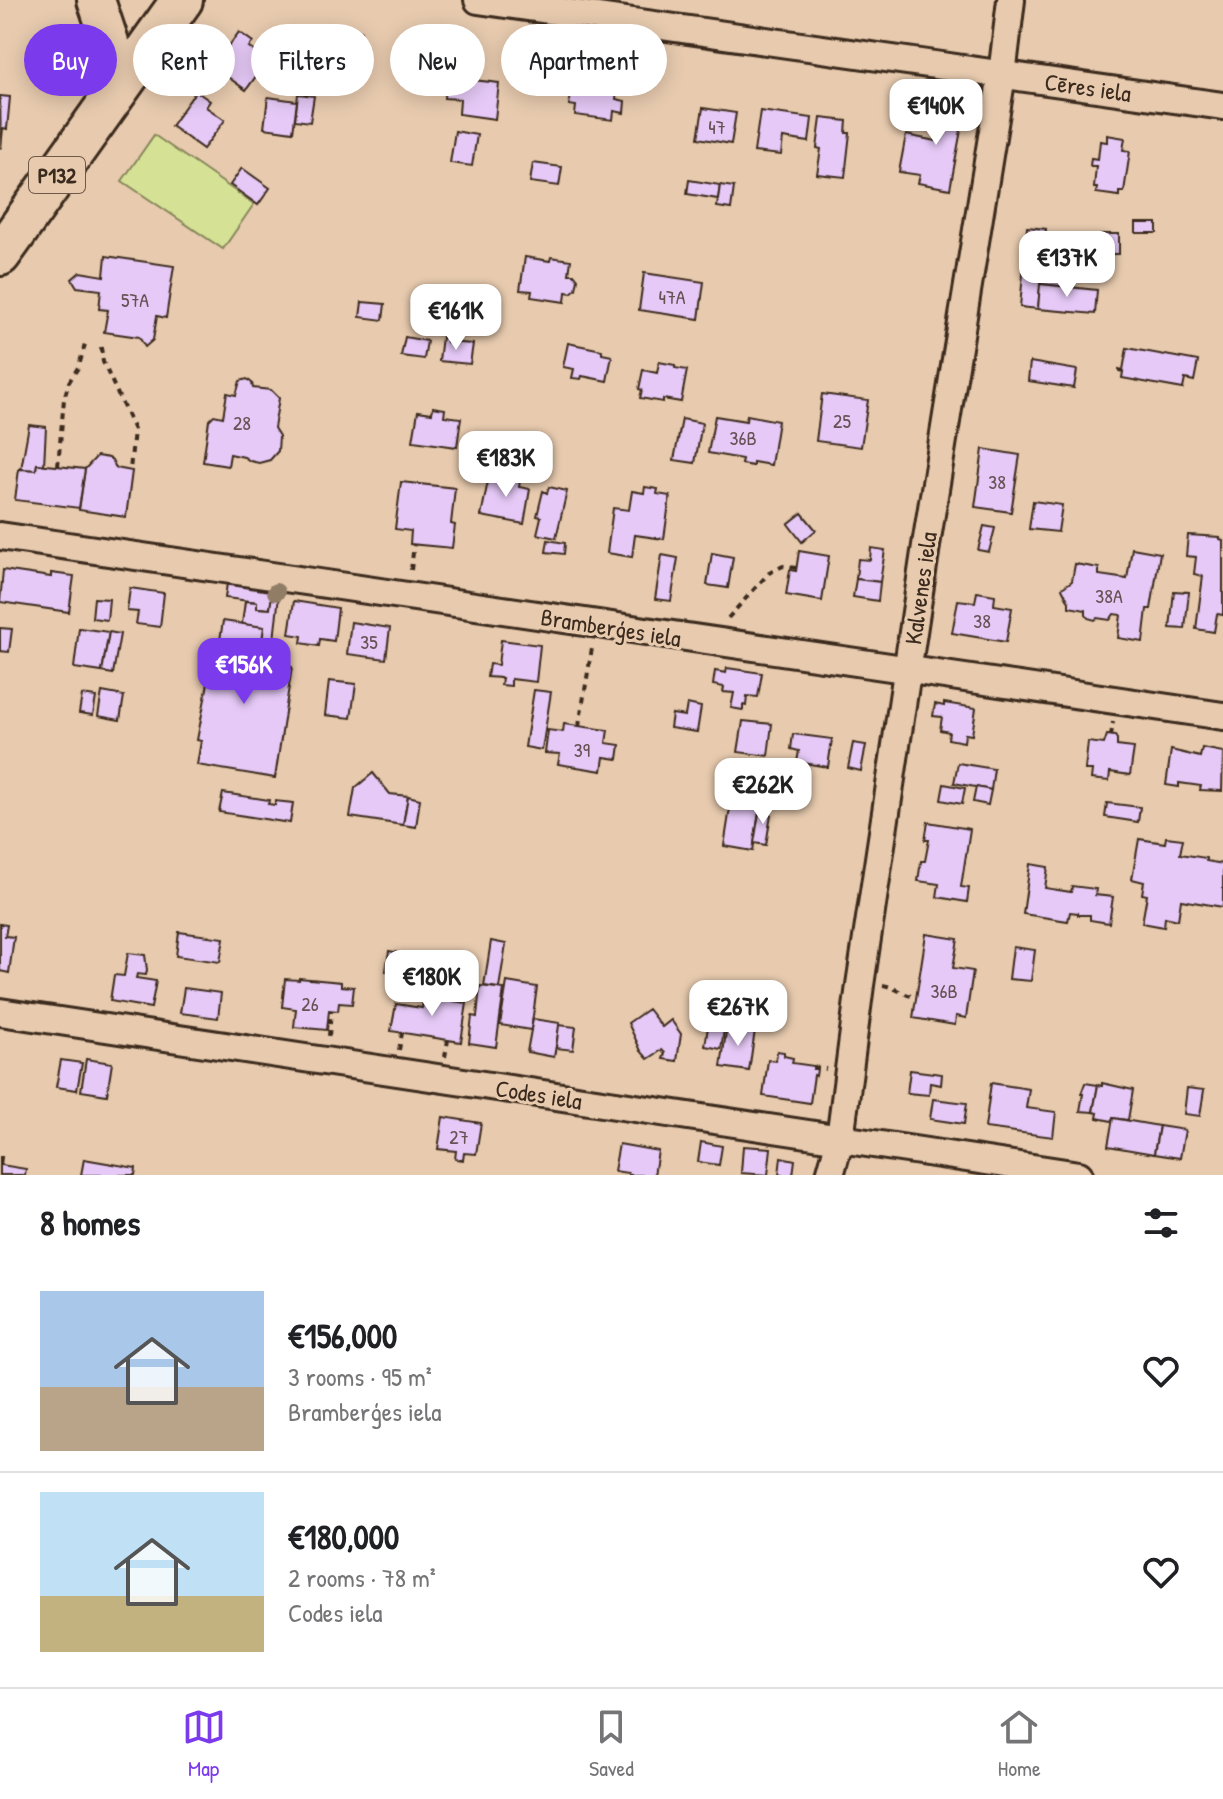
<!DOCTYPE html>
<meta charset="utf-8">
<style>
body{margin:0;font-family:"Patrick Hand",sans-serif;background:#f6f6f6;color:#202124;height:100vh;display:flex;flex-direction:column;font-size:30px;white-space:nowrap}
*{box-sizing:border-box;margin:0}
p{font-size:26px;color:#757577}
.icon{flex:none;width:44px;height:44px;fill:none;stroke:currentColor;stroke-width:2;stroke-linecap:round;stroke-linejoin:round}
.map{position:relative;height:1175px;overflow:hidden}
.sheet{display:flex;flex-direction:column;background:#fff;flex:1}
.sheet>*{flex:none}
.hud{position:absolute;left:24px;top:24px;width:800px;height:72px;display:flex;gap:16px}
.price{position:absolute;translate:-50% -68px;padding:0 18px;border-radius:16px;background:#fff;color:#222;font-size:26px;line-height:52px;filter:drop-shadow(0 2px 4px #0008)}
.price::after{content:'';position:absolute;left:50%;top:48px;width:24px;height:18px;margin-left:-12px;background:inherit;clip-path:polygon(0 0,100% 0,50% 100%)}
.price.selected{background:#7c3aed;color:#fff}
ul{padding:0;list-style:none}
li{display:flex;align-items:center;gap:24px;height:200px;padding:0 40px}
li+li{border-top:2px solid #e0e0e0}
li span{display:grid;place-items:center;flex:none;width:224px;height:160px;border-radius:0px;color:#555}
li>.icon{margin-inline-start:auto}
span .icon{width:96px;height:96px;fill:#fffc;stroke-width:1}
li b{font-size:34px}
h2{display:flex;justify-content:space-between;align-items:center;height:96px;padding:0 40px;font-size:34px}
.chip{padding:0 28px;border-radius:36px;background:#fff;box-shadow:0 4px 20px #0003;font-size:28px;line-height:72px}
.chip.selected{background:#7c3aed;color:#fff}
.dock{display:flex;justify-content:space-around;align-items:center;height:112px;border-top:2px solid #e0e0e0;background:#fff;font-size:22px;color:#757577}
.dock a{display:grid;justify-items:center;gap:4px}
.dock .selected{color:#7c3aed}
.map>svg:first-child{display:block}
.green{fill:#d5e296;stroke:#88865a;stroke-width:2}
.building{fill:#e6c9f7;stroke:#3b2a1e;stroke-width:2}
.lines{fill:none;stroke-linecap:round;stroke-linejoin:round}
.street-casing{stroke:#3b2a1e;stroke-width:32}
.secondary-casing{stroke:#3b2a1e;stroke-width:42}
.primary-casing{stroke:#3b2a1e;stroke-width:46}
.path{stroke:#3b2a1e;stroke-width:4;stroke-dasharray:6 6;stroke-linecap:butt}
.street{stroke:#e8cbaf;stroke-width:26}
.secondary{stroke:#e8cbaf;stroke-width:36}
.primary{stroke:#e8cbaf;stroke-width:40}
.tree{fill:#917c66}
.labels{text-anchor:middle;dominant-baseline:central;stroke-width:6;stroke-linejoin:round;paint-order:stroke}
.number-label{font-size:20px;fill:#665254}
.shield{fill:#e8cbaf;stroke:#6f5a4a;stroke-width:2}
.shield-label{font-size:22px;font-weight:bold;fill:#3b2a1e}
.street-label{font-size:24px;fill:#3b2a1e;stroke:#e8cbaf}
</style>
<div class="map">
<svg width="1223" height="1175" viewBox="0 0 1223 1175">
<rect width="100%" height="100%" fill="#e8cbaf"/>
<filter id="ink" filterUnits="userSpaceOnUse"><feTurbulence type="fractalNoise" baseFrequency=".0125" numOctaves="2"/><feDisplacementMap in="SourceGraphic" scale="16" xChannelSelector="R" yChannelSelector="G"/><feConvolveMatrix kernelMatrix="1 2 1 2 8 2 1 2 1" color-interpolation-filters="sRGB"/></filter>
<g filter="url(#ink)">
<path class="green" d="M154,135l100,69 -31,45 -101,-68z"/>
<g class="building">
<path d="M325,25l36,6 -6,40 -37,-6z"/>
<path d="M239,32l14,10 -4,5 18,14 -21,29 -32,-23z"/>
<path d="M446,77l53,6 -4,36 -36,-5 1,-15 -16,-1z"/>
<path d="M579,85l38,5 -1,9 9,2 -1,12 -10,-2 -1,9 -38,-5 1,-9 -7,-1 2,-10 6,1z"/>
<path d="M196,91l14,10 -4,6 19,13 -22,29 -32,-23z"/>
<path d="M298,94l16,2 -4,26 -15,-2z"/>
<path d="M0,96l10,1 -3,32 -4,-1 -2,21z"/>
<path d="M268,97l29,4 -4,31 -29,-4z"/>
<path d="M943,99l23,4 -16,86 -32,-6 2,-8 -21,-3 7,-37 30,6 3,-17 -12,-2 3,-17 12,2z"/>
<path d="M703,108l33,5 -5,31 -33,-6z"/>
<path d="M760,111l52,7 -3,24 -26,-4 -2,17 -27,-3z"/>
<path d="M821,118l26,3 -1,12h4l-5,44 -28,-3 4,-25 -4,-1z"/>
<path d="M455,131l22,4 -5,31 -22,-3z"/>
<path d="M1107,135l18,3 -2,12 7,1 -6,41h-5v4l-23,-3 1,-5h-3l2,-22h-6l1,-8 7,1 2,-18 7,1z"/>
<path d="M533,163l29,4 -3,19 -29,-4z"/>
<path d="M242,168l28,20 -12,17 -28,-20z"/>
<path d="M689,180l31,5 -2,14 -31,-5z"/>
<path d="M720,185l14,2 -3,22 -14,-2z"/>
<rect x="1136" y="223" width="21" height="10"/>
<path d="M1027,227l19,2 -4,35 -18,-2z"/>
<path d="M1101,234h18v20h-19z"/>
<path d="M106,256l68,10 -8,52 -9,-2 -4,24 -8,7 -6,-10 -35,-5 4,-22 -9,-1 2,-19 -24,-3 -5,-8 8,-7 24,4z"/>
<path d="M525,257l25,4 1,-4 20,3 -2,14h5l4,5 -2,10 -5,4 -5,-1 -1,10 -34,-5 1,-6 -12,-1z"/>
<path d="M1043,260l28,2 -2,25 -29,-3z"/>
<path d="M1024,262l18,2 -4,45 -18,-2z"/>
<path d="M644,273l60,9 -5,37 -60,-9z"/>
<path d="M1040,284l57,6 -2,24 -57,-5z"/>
<path d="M362,302l23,2 -2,16 -23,-3z"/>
<path d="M405,337l22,4 -3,18 -23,-3z"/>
<path d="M442,337l5,1v4l26,2 -3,20 -31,-3z"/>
<path d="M568,343l34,7v4l10,2 -5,25 -25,-5 -1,3 -9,-1 2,-9 -11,-2z"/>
<path d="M1127,348l71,13 -4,20 -9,-2 -2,10 -61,-11 1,-6 -4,-1v-2l4,1z"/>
<path d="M659,362l16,3v3l12,2 -6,32 -18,-3v3l-23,-4 2,-8 -3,-1 4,-19 14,3z"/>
<path d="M1030,362l47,8 -3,18 -46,-7z"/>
<path d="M247,379l5,4 1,5 18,2 8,8 -5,30 5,8 -1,15 -8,9 -11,3 -9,-2 -6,-4 -14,-3 -2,12 -25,-4 6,-42 5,-5 9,2 4,-24 9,2 4,-14z"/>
<path d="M822,394l46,6 -7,47 -45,-6z"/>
<path d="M433,407l12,2 -1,7 17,2 -4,29 -44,-6 5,-30 14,2z"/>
<path d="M747,415l31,6 -7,44 -18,-3v4l-12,-2 1,-5 -34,-6 7,-37 31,5z"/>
<path d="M682,419l20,4 -7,40 -21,-3z"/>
<path d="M29,425l17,2 -2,38 -7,-1 -1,6 -15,-1z"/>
<path d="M983,449l37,6 -9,57 -36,-5z"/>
<path d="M97,456l12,2 3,2 4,8 16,3 -6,46 -47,-7 6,-41z"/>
<path d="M37,464l48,5 -6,39 -64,-8 4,-31 17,1z"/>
<path d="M502,470l19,4 -2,13 11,2 -6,35 -43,-8 7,-35 11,2z"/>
<path d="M401,482l54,6 -4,36 4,1 -3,23 -42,-4 1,-13 -16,-2z"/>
<path d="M549,487l18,4 -11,47 -19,-4 4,-17 -4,-1 6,-25 4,2z"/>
<path d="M645,487l13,2 -1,5 13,2 -6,43 -29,-4 -3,22 -25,-4 6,-45 16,2 3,-19 12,2z"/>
<path d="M1033,501l29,4 -4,27 -29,-3z"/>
<path d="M802,513l14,17 -14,12 -14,-18z"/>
<path d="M984,526l11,2 -6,24 -11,-2z"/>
<path d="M1188,535l32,2v2l3,1v75l-6,-1 -3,18 -18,-3 7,-53 -9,-2 2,-17 -10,-1z"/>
<path d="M548,540l17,3 -1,11 -18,-2z"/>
<path d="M871,548l14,2 -5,32 -24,-3 2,-20 12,1z"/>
<path d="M1132,548l28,5 -9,56h-4l-4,33 -25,-4 3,-23 -7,-1 -4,6 -13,-2 -2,2 -7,-2 -2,-3v-5l-17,-3v-5l-7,-14 10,-7 3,-17 24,4v7l28,4z"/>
<path d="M799,551l30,5 -7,45 -36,-6 4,-25 6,1z"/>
<path d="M712,553l21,4 -5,31 -21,-3z"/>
<path d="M662,555l16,3 -7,43 -16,-2z"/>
<path d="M3,570l48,7v-4l23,3 -5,36 -69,-10z"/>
<path d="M856,579l24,3 -2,19 -25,-4z"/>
<path d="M227,583l46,7 -3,19 -13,-1v-6l-32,-4z"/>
<path d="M130,588l34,5 -4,34 -24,-3 2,-12 -11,-1z"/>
<path d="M1174,591l15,1 -4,37 -15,-1z"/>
<path d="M977,592l18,3 -1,10 18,3 -6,34 -54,-9 6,-33 17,2z"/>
<path d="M272,594l7,1 -5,45 -12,-1 2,-12 -22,-3 3,-23 12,1v6l13,1z"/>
<path d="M94,598l15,1 -2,21 -15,-2z"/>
<path d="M294,601l44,7 -4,33 -14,-2 -1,7 -18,-3 1,-7 -13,-2z"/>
<path d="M223,621l41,6 -5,34 33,6 -17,111 -78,-13 4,-24 -4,-1 11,-57 5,1z"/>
<path d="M351,622l39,6 -4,31 -39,-5z"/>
<path d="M0,628l12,1 -3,23 -9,-1z"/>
<path d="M79,628l30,4 -7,40 -28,-4z"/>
<path d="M109,632l11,2 -7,40 -11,-2z"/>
<path d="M501,640l39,5 -4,37 -25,-3v7l-10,-1 1,-7 -15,-1 2,-13 9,1z"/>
<path d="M727,668l35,5 -4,24 -11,-1 -1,10 -3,-1v5l-12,-2 3,-15 -11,-1 1,-5 -11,-2 2,-14 11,2z"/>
<path d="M329,681l27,3 -5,34 -26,-3z"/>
<path d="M534,690l17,2 -9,58 -17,-3z"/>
<path d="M102,692l22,4 -4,24 -22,-4z"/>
<path d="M82,695l14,2 -3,18 -14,-2z"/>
<path d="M944,703l32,5 -4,27 -7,-1 -1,8 -16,-3 1,-7 -9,-2 2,-13 -9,-1 2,-12 9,2z"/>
<path d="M687,704l14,3 -4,25 -27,-4 2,-14 13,2z"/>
<path d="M743,721l29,3 -4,32 -30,-4z"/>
<path d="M564,724l44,6 -2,13 14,2 -2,14 -14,-2 -2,14 -44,-7 2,-10 -15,-1 3,-23 15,2z"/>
<path d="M793,734l39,5 -4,28 -31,-5 2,-11 -8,-2z"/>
<path d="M1107,735l8,1 2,3v7l17,2 -4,27 -20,-3 -1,9 -18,-2 1,-9h-7l3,-28 16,2z"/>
<path d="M853,743l13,2 -5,26 -13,-3z"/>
<path d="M1202,748l21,4 -1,39 -22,-1 1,-4 -22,-3v4l-13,-2 5,-35 29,7z"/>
<path d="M958,763l36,6 -3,21 -37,-7z"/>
<path d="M737,764l29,4 -13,83 -29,-5z"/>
<path d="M765,770l12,2 -5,36 -12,-1z"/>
<path d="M373,773l17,21 18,2 -5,29 -53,-8 5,-29z"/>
<path d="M944,784l21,4 -3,16 -21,-4z"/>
<path d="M976,787l15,3 -3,15 -15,-3z"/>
<path d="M223,793l46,7 -1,4 7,1v-4l18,2 -3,20 -71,-11z"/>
<path d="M408,796l12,3 -4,28 -13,-2z"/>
<path d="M1107,803l33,4 -2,15 -33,-5z"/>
<path d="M760,807l12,1 -6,37 -12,-2z"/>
<path d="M928,822l42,7 -9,58 8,1 -2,14 -30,-5 2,-13 -21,-3 3,-20h4l4,-21h-4z"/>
<path d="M1166,837l17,2 -3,15 26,4v3l17,3v43l-42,-7 -3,20 -13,-3 -1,10 -22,-4 5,-28 -5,-1 2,-12 -12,-3 7,-40 26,4z"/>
<path d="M1030,864l18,3 -3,21 26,4 1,-6 24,3 -1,6 18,2 -4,26 -19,-3v-5h-12v-2l-8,-1 -2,9 -45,-7z"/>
<path d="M0,924l7,1 -2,11 9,1 -5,36 -9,-2z"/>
<path d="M179,932l45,6 -4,24 -44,-6z"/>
<path d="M926,934l32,5 -5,29 20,3 -7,47 -10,-2 -1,9 -42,-7z"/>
<path d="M491,941l15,3 -7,44 -15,-2z"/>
<path d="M1013,947l22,3 -4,31 -22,-2z"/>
<path d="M389,951l11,2 -3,19 -11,-1z"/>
<path d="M128,953l17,2 2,15 -1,5 -9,-1 -1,4 20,3 -5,27 -41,-7 4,-26 10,1z"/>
<path d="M299,978l42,4v4l13,1 -2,17 -13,-1 -1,8 -9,-1 -2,20 -33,-3 2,-18 -14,-2 3,-28 14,1z"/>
<path d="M507,982l30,5 -6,43 -31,-5z"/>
<path d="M480,986l24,3 -8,58 -27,-4 3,-27 5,1z"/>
<path d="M184,988l37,5 -3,25 -38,-5z"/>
<path d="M434,988l14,2 -2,10 21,3 -6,39 -70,-11 5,-27 26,4 2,-12 9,2z"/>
<path d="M648,1009l14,18 9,-7 10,14 -4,27 -14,-2 2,-6 -3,-3 -14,9 -7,-8 -13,-28z"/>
<path d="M710,1014l16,3 -5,32 -16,-3z"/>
<path d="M533,1019l27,4 -6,34 -27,-5z"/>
<path d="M559,1025l17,2 -3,23 -17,-2z"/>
<path d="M727,1025l28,5 -6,41 -28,-4z"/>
<path d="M777,1051l7,1v4l9,2 -1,5 22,3 -1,3h4l-1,7 -2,-1 -4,28 -47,-7 5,-36 8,1z"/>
<path d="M86,1059l26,4 -5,32 -26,-4z"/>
<path d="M61,1060l21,3 -5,27 -21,-3z"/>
<path d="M910,1070l32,4 -1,11 -11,-2 -1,12 -22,-2z"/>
<path d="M991,1083l38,6 -3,19 30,4 -3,25 -68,-9z"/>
<path d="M1085,1083l13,2 -5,27 -13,-1 3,-17h-2z"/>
<path d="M1102,1083l31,7 -5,30 -15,-2 -1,3 -15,-3 1,-5 -5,-1 5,-27 4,1z"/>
<path d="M1187,1088l17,2 -4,26 -16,-2z"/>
<path d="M933,1099l34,4 -3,21 -34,-5z"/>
<path d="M443,1117l38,6 -5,31 -12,-1 -1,7 -8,-1 1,-8 -18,-2z"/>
<path d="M1113,1118l46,8 -5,28 -46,-8z"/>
<path d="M1159,1126l26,4 -5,28 -26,-4z"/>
<path d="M701,1142l21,4 -3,19 -21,-3z"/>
<path d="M619,1144l39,7 -4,24h-26v-2l-14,-2z"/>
<path d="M743,1146l28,2 -3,27 -27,-2z"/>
<path d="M0,1157h2l-1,8 25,4 -1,6h-25z"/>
<path d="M781,1157l14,3 -2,15h-14z"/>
<path d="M84,1159l52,9 -1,7h-54z"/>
</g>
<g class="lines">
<defs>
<g id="street">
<path d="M478,0l745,106"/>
<path d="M0,536l1223,180"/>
<path d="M0,1012l1079,163"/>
<path d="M830,1175l10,-36 20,-154 67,-446 75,-464 9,-75"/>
</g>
<path id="secondary" d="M96,0l14,42 4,54"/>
<path id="primary" d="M0,255l182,-255"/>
</defs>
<use href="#street" class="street-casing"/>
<use href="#secondary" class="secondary-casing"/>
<use href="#primary" class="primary-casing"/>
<g class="path">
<path d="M101,347l2,15 31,68 -4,40"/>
<path d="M58,466l6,-67 5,-17 10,-16 6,-22"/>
<path d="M411,570l3,-26"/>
<path d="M728,618l41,-45 14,-7 13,2"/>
<path d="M579,726l13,-78"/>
<path d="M1111,736l2,-14"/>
<path d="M883,985c12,2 20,10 33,12"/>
<path d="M329,1036l2,-26"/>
<path d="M399,1050l3,-17"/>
<path d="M445,1057l3,-17"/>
<path d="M813,1067l13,2"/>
</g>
<use href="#street" class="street"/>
<use href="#secondary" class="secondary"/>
<use href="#primary" class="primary"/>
</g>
<circle class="tree" cx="276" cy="592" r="9"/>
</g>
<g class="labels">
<g class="number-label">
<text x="717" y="126">47</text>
<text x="672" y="296">47A</text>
<text x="135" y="299">57A</text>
<text x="842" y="420">25</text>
<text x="242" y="422">28</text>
<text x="743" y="437">36B</text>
<text x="997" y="481">38</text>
<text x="1109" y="595">38A</text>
<text x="982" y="620">38</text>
<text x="369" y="641">35</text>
<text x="582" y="749">39</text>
<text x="944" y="990">36B</text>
<text x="310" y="1003">26</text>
<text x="459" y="1136">27</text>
</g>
<rect class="shield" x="29" y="157" width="56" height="36" rx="6"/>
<g class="shield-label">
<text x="57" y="175">P132</text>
</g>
<g class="street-label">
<text transform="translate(1088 87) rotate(8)">Cēres iela</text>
<text transform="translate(920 588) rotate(-82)">Kalvenes iela</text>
<text transform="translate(611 627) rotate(9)">Bramberģes iela</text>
<text transform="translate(539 1094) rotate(9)">Codes iela</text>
</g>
</g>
</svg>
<b class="price" style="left:936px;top:147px">€140K</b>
<b class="price" style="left:1067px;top:299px">€137K</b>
<b class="price" style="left:456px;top:352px">€161K</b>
<b class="price" style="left:506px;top:499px">€183K</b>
<b class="price selected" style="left:244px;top:706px">€156K</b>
<b class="price" style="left:763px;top:826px">€262K</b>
<b class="price" style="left:432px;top:1018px">€180K</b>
<b class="price" style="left:738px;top:1048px">€267K</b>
<div class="hud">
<a class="chip selected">Buy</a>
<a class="chip">Rent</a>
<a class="chip">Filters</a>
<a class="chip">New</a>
<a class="chip">Apartment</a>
</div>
</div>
<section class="sheet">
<h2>8 homes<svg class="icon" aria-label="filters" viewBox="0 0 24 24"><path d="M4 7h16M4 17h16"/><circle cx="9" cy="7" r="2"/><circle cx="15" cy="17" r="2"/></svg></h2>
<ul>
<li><span style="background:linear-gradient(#a9c7e8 60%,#b9a48a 0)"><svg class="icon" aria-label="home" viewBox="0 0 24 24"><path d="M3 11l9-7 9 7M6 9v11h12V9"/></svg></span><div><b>€156,000</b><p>3 rooms · 95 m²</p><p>Bramberģes iela</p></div><svg class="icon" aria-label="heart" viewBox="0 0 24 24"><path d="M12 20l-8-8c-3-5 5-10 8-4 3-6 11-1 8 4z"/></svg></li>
<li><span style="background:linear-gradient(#bfe0f5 65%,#c2b280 0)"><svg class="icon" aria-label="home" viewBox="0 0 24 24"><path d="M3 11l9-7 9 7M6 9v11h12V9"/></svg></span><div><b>€180,000</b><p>2 rooms · 78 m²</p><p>Codes iela</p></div><svg class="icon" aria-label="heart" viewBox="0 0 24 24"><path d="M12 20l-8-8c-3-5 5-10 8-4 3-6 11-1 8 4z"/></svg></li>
</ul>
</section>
<nav class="dock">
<a class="selected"><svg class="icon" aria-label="map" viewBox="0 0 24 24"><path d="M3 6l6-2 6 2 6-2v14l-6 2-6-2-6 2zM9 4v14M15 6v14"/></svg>Map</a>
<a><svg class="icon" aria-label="saved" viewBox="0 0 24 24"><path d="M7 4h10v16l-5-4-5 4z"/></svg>Saved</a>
<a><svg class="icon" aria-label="home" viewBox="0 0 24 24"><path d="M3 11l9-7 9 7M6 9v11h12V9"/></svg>Home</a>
</nav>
